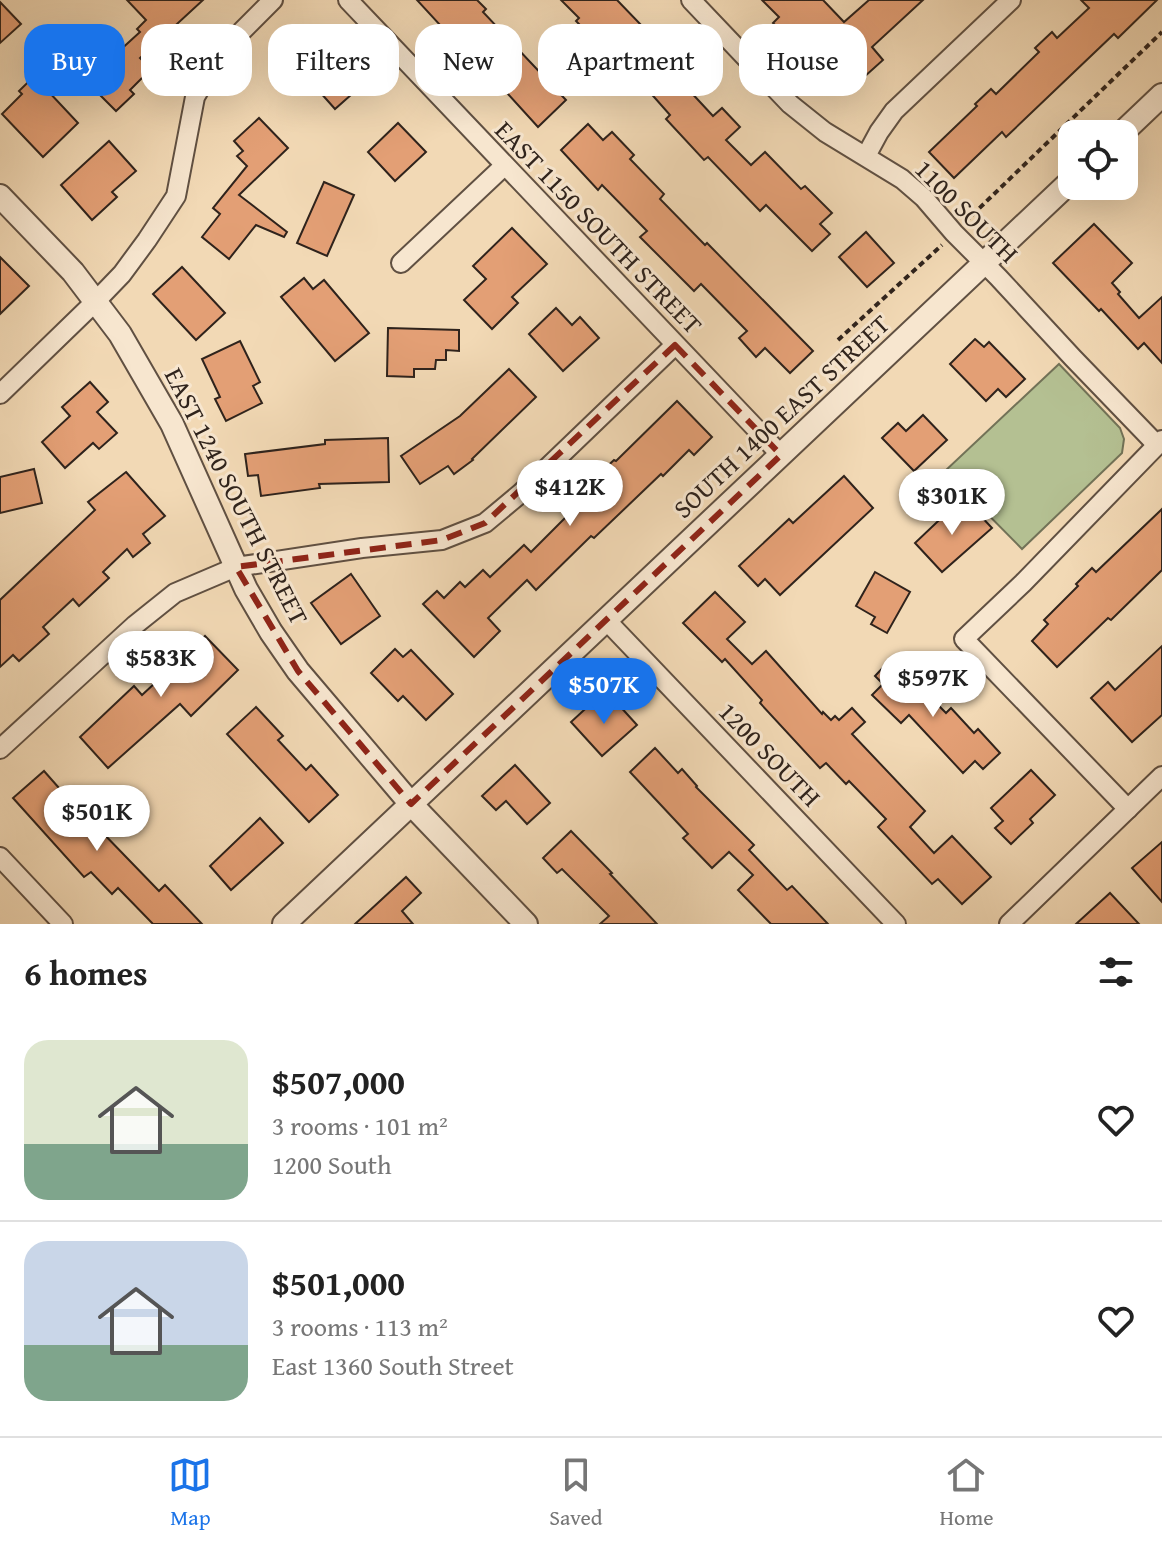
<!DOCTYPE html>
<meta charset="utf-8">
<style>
body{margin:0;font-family:"Gentium Book Plus",serif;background:#f2f2f2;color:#222;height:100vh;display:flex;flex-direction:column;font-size:30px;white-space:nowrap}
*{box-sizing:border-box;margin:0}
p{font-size:26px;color:#767676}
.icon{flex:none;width:44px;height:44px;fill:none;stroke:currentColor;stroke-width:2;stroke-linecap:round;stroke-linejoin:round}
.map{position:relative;height:924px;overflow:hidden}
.sheet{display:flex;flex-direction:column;background:#fff;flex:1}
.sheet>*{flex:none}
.top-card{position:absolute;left:24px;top:24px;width:1114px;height:72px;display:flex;gap:16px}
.fabs{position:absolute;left:1058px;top:120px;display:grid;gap:16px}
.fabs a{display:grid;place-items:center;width:80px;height:80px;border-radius:16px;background:#fff;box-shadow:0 8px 32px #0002;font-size:40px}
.price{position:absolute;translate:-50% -68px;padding:0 18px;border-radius:28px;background:#fff;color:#222;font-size:26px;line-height:52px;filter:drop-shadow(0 2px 4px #0008)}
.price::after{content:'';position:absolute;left:50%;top:48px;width:24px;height:18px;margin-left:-12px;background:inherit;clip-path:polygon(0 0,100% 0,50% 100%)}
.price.selected{background:#1a73e8;color:#fff}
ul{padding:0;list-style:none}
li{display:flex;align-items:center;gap:24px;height:200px;padding:0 24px}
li+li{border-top:2px solid #e0e0e0}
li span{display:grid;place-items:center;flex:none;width:224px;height:160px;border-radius:24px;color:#555}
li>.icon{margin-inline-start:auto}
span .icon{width:96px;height:96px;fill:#fffc;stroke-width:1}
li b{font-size:34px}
h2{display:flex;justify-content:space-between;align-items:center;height:96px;padding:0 24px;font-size:34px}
.tag{padding:0 28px;border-radius:24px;background:#fff;box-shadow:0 8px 32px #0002;font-size:28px;line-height:72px}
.tag.selected{background:#1a73e8;color:#fff}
.tabs{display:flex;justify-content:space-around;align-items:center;height:112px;border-top:2px solid #e0e0e0;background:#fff;font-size:22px;color:#767676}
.tabs a{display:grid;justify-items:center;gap:4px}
.tabs .selected{color:#1a73e8}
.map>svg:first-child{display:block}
.green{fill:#b4c092;stroke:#727257;stroke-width:2}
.building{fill:#e39f75;stroke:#2f231c;stroke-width:2}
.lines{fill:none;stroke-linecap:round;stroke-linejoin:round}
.minor-casing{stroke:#605042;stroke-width:22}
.tertiary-casing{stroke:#605042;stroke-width:26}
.path{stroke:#2f231c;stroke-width:4;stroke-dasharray:6 4;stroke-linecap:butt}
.minor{stroke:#f7e6cf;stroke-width:18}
.tertiary{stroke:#f7e6cf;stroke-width:22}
.marked{fill:none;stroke:#8f2418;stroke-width:6;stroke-dasharray:16 10;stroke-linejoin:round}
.labels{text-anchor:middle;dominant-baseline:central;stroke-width:6;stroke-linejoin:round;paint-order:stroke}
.street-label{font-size:26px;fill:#2f231c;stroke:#f7e6cf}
</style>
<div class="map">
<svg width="1162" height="924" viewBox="0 0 1162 924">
<rect width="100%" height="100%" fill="#f2d9b5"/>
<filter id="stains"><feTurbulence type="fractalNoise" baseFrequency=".0025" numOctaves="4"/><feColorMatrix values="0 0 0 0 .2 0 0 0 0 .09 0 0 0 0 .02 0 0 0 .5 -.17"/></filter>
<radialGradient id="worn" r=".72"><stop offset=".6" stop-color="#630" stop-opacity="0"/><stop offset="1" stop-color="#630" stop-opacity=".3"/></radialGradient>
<path class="green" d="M1059,364l61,64 4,11 -2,14 -100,96 -77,-78z"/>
<g class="building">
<path d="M127,0h76l-63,58 11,11 -21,21 4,4 -18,17 -44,-44 -25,23 31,33 -35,34 -41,-43 20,-20 -3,-3 36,-35 -2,-2 27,-24 26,29 10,-9 2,2 22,-20 -3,-3 9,-9z"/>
<path d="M417,0h60l9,9 -3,3 83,88 -28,27 -50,-55 -2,3z"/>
<path d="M561,0h56l78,81 -8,7 26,28 9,-8 18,19 -14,13 25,25 14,-13 36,37 4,-3 27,27 -12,11 10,10 -18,17 -46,-46 -6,6 -52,-54 -4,3 -38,-41 4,-4 -53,-60 -4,4 -37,-38 3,-3z"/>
<path d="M762,0h61l21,22 25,-22h54l-51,47 11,13 -29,26 -18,-20 -8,6 -36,-40 -5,5 -14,-14 6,-6z"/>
<path d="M1081,0h76l-39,38 -4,-4 -108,103 -4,-5 -48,46 -25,-26 48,-46 -2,-2 16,-15 5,5 43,-42 -4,-4 17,-16 5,6 32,-30z"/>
<path d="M0,2l21,22 -21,19z"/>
<path d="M313,34l47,53 -25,22 -47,-53z"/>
<path d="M259,118l29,30 -49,47 48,37 -3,5 -28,-12 -27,34 -27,-22 18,-23 -7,-6 34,-42 -10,-10 6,-5 -9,-10z"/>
<path d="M398,123l28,29 -31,29 -27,-29z"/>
<path d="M588,124l15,16 9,-8 22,23 -4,4 34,35 -4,5 45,46 2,-2 106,108 -23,22 -25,-25 -9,9 -17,-19 8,-7 -46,-47 -7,7 -54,-54 7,-6 -45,-46 -4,5 -37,-40z"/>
<path d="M109,141l27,30 -24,21 5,5 -25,23 -31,-35z"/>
<path d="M324,182l30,13 -27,61 -30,-13z"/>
<path d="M1094,224l38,39 -20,20 8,9 -2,2 21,24 23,-21v66l-18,-20 -6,6 -37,-40 -2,2 -46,-48z"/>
<path d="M512,228l35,36 -35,33 6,6 -26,26 -28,-29 22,-21 -13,-13z"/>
<path d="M866,232l28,31 -27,24 -28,-30z"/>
<path d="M0,257l29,29 -29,28z"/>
<path d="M182,267l43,46 -29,27 -43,-46z"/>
<path d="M304,278l9,11 11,-9 45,53 -34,28 -54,-64z"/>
<path d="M556,308l16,17 8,-8 19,21 -36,33 -34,-37z"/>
<path d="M388,328l71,2v21l-13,-1v10h-10l-1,9h-21v8l-27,-1z"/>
<path d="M975,339l9,8 5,-5 36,37 -19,18 -8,-8 -12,12 -36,-37z"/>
<path d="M240,341l20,41 -7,4 9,17 -36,18 -11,-22 5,-2 -18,-38z"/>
<path d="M509,369l27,28 -64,62 1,1 -19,14 -6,-8 -28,18 -19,-28 59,-40z"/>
<path d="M90,382l18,20 -11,10 20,21 -18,16 -6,-6 -28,25 -23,-26 28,-26 -8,-9z"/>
<path d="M677,401l35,36 -18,18 -5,-5 -26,26 -2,-2 -67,64 -3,-2 -55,54 -9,-10 -39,38 12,13 -26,26 -51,-53 14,-13 7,7 16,-16 5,5 18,-17 7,7 34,-32 7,7 39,-39 -6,-6 50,-47 2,1z"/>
<path d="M923,415l24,25 -33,31 -32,-33 16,-15 8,8z"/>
<path d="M388,438l1,44 -70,2 1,4 -59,8 -3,-21 -10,1 -3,-22 80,-10v-4z"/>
<path d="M34,469l8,34 -42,10v-36z"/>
<path d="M126,472l39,44 -22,18 7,9 -17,14 -6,-8 -24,23 6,6 -30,28 -6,-7 -30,28 6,7 -30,27 -6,-6 -13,12v-67l95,-90 -7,-8z"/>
<path d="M844,476l29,32 -93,87 -15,-16 -7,7 -19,-20 50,-47 4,4z"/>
<path d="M955,505l13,14 8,-8 16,17 -50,44 -27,-29z"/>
<path d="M1162,509v61l-51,50 -3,-2 -51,49 -25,-26 16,-17 -4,-4 34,-34 -2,-2 16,-16 4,4z"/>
<path d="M875,572l35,20 -23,41 -16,-9 4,-7 -19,-11z"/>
<path d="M351,574l29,42 -39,28 -30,-41z"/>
<path d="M715,592l30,30 -18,17 25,25 14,-13 56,63 1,-2 8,8 4,-4 4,4 13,-12 13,14 -13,12 73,77 -15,16 24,26 18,-17 39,41 -29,27 -24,-25 -6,5 -54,-57 8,-8 -37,-38 -3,3 -20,-21 -6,5 -60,-65 2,-3 -37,-41 -3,3 -39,-39z"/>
<path d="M189,636l8,8 8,-8 33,34 -47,46 -11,-12 -72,64 -28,-31 54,-51 8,9 26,-24 -7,-7z"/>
<path d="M1162,646v69l-30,27 -41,-44 17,-16 7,8z"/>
<path d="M395,649l8,8 8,-7 42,44 -27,26 -23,-24 -5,5 -27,-28z"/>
<path d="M892,658l54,55 5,-5 23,25 4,-4 22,24 -17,16 -8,-8 -12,12 -54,-58 -8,8 -29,-28 11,-11 -8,-8z"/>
<path d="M596,699l11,13 10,-9 20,22 -35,31 -31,-34z"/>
<path d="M256,707l27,29 -5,4 28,30 5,-5 27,30 -29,27 -82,-88z"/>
<path d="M655,748l23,25 4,-4 15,17 -1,1 58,58 -5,5 38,40 5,-4 36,38h-57l-33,-34 15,-15 -24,-23 -17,16 -29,-30 5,-4 -58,-62z"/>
<path d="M515,765l35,38 -23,21 -21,-23 -10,9 -14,-14z"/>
<path d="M1031,770l24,25 -25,24 3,4 -22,21 -16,-16 8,-7 -12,-13z"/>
<path d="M44,771l52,59 2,-2 61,63 6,-6 37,39h-49l-35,-36 -6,6 -21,-22 -7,5 -71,-79z"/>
<path d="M260,818l23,25 -52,47 -21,-24z"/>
<path d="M571,831l41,42 -2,1 47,50h-57l9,-8 -47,-47 -5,4 -14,-15z"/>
<path d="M1162,842v60l-30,-34z"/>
<path d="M406,877l15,16 -19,18 11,13h-58z"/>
<path d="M1110,893l29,31h-63z"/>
</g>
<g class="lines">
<defs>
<g id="minor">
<path d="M348,0l433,455"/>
<path d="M691,0l99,104 35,28 77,47 22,19 30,35 44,44 75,81 84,87"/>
<path d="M866,156l13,-24 15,-21 117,-111"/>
<path d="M401,263l103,-97"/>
<path d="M0,394l96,-93 26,-27 25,-34 29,-44 19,-99 27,-46 51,-51"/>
<path d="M606,620l290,304"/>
<path d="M0,749l135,-124 40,-32 61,-26 126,-19 80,-8 43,-17 36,-30 154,-148"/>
<path d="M1128,809l-164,-170 59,-56 139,-143"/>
<path d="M0,857l63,67"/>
<path d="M1009,924l153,-148"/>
</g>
<g id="tertiary">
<path d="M1121,134l41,-39"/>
<path d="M0,196l73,76 47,62 52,90 74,165 25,43 27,39 113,133 115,120"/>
<path d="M284,924l788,-744"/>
</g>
</defs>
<use href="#minor" class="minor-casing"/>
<use href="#tertiary" class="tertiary-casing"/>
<g class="path">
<path d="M965,222l197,-190"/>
<path d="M838,340l104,-95"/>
</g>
<use href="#minor" class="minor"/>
<use href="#tertiary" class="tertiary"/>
</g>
<path class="marked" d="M675,345l106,110 -370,349 -113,-133 -62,-104 206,-27 43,-17z"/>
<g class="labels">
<g class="street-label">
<text transform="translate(967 211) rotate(45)">1100 SOUTH</text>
<text transform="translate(599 227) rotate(46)">EAST 1150 SOUTH STREET</text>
<text transform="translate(781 416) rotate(-43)">SOUTH 1400 EAST STREET</text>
<text transform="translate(237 496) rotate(63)">EAST 1240 SOUTH STREET</text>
<text transform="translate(770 754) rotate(46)">1200 SOUTH</text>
</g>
</g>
<rect width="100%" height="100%" filter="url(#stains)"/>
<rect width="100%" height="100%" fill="url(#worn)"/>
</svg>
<div class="fabs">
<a><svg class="icon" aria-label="locate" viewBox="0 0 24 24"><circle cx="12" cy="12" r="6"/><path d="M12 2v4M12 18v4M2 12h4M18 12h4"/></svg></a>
</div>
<b class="price" style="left:570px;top:528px">$412K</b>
<b class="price" style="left:952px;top:537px">$301K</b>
<b class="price" style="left:161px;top:699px">$583K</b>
<b class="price" style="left:933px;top:719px">$597K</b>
<b class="price selected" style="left:604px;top:726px">$507K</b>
<b class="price" style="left:97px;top:853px">$501K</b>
<div class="top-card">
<a class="tag selected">Buy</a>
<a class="tag">Rent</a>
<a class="tag">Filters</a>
<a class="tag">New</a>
<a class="tag">Apartment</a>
<a class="tag">House</a>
</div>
</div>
<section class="sheet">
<h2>6 homes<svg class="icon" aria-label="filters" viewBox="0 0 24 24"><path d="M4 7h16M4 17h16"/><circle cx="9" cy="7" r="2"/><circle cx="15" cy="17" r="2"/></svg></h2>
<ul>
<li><span style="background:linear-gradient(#dfe7d0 65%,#7fa58c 0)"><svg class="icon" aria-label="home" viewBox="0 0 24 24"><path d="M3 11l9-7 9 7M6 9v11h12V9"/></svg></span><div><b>$507,000</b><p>3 rooms · 101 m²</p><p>1200 South</p></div><svg class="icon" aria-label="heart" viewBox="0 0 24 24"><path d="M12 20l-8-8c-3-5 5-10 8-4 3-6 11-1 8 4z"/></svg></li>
<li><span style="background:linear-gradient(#c9d6e8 65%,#7fa58c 0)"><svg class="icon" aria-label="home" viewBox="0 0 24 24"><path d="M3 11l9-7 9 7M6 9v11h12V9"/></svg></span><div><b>$501,000</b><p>3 rooms · 113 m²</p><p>East 1360 South Street</p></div><svg class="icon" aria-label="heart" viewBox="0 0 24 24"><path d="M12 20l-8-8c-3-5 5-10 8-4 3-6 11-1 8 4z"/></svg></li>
</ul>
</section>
<nav class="tabs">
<a class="selected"><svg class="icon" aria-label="map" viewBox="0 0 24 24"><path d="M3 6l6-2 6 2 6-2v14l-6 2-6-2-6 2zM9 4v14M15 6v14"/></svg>Map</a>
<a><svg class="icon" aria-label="saved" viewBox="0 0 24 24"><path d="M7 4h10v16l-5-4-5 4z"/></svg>Saved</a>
<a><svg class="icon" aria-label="home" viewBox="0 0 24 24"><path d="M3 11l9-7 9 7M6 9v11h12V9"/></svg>Home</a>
</nav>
